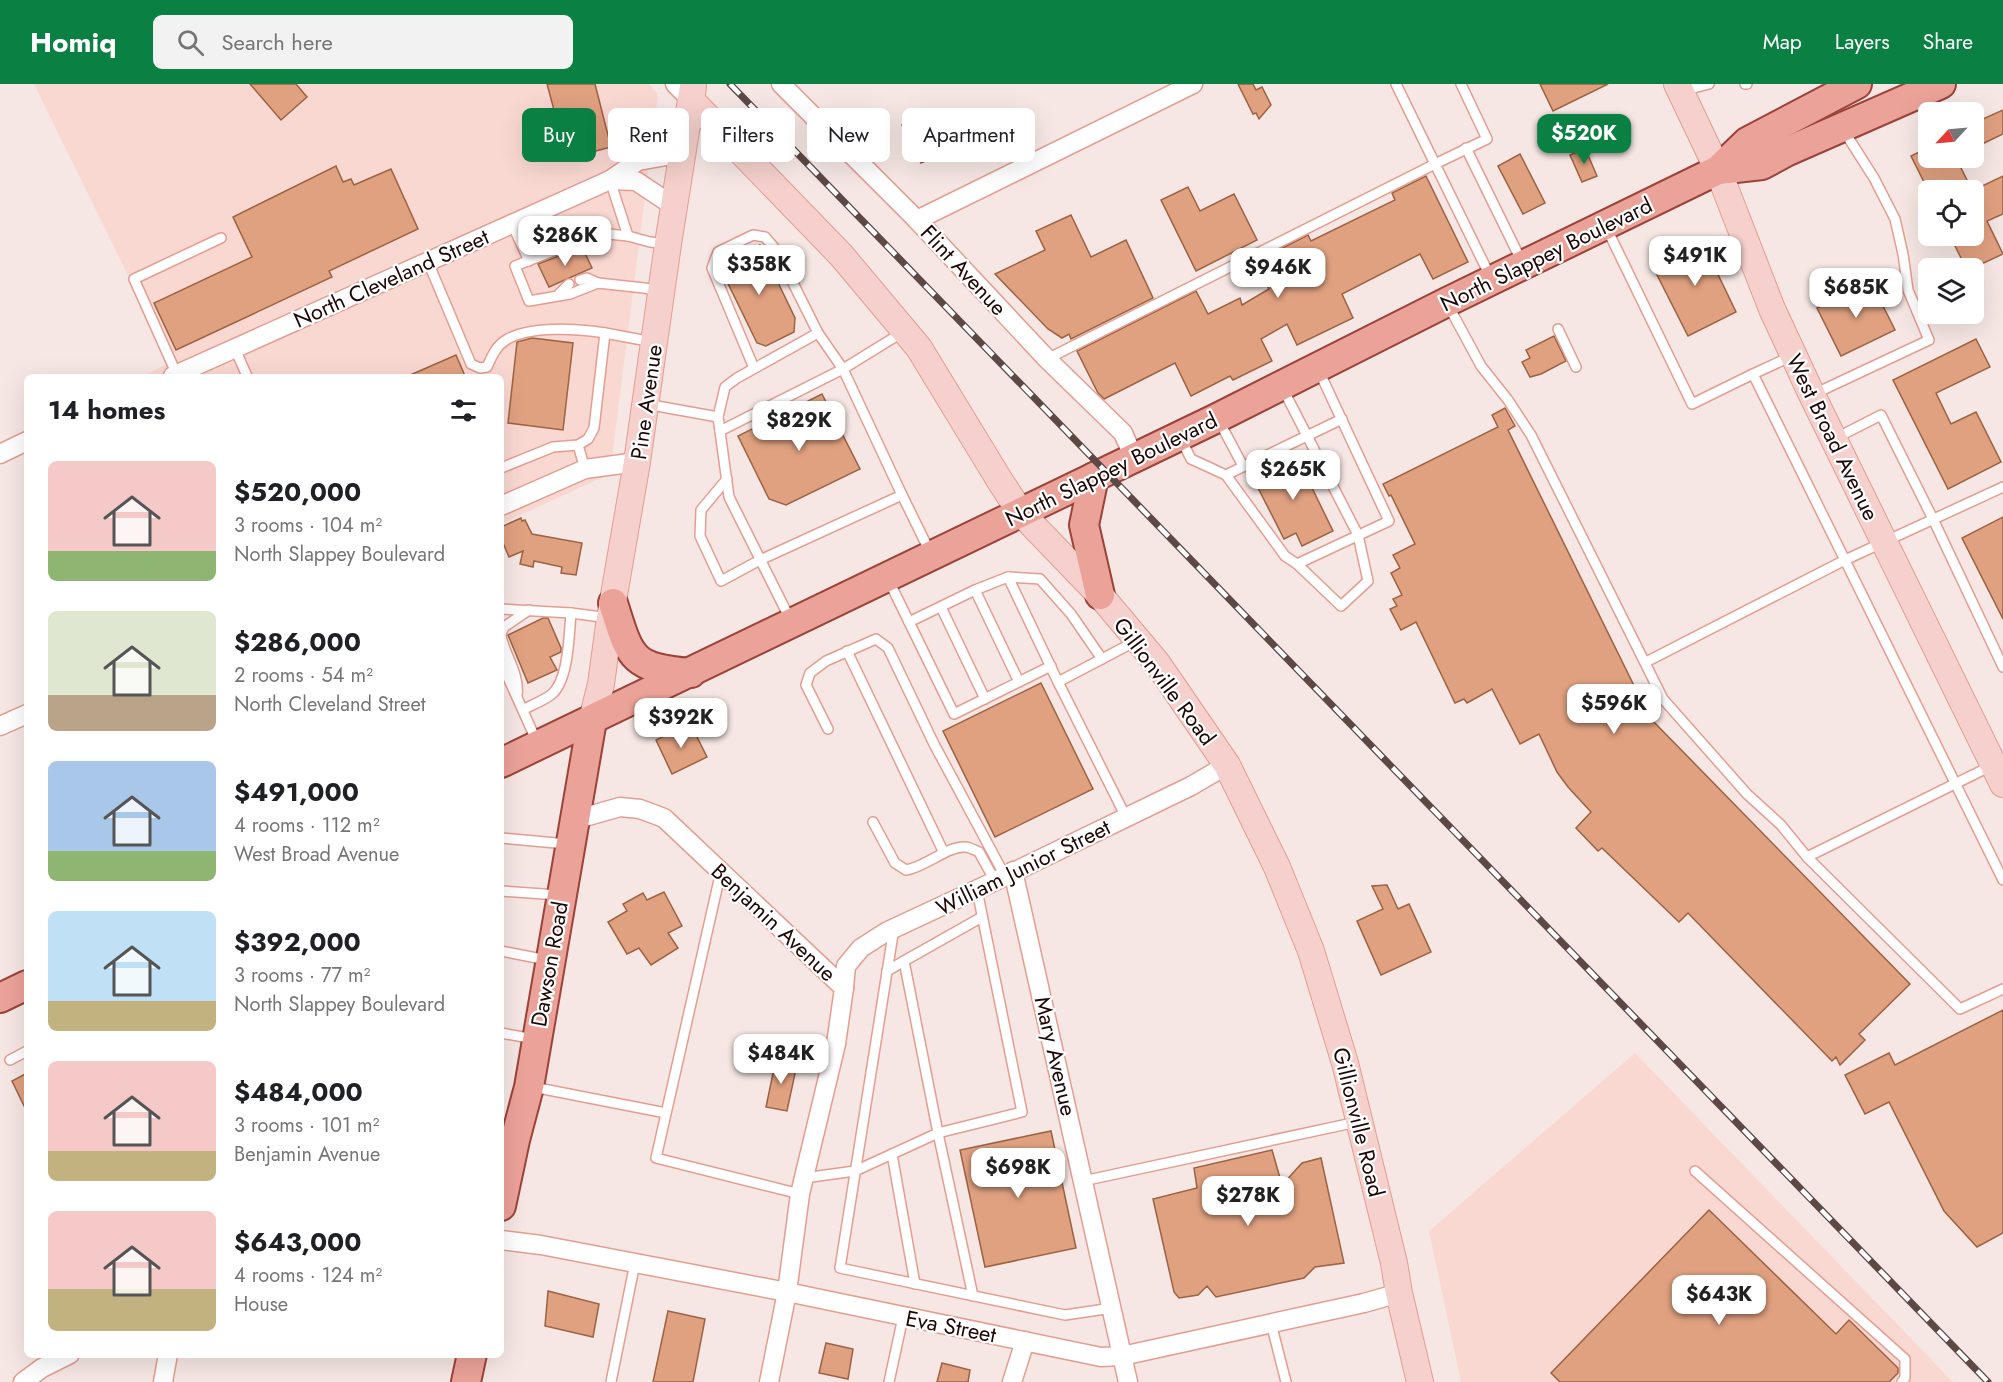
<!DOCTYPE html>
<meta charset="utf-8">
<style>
body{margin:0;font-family:Jost,sans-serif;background:#f2f2f2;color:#202124;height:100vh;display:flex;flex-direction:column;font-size:22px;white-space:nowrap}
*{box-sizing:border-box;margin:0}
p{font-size:20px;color:#757577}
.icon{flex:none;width:33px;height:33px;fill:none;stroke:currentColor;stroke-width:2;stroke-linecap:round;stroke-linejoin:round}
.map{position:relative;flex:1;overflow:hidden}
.drawer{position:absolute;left:24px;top:290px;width:480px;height:984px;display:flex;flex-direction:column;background:#fff;border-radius:9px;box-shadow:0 6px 24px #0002}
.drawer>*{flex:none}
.guide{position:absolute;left:522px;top:24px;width:570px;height:54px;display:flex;gap:12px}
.needle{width:39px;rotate:244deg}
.fabs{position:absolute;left:1918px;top:18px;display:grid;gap:12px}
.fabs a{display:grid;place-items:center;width:66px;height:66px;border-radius:9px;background:#fff;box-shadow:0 6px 24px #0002;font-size:30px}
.price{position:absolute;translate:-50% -51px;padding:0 14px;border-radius:12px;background:#fff;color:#222;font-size:20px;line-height:39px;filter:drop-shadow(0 2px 3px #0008)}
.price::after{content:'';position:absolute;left:50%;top:36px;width:18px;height:14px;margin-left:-9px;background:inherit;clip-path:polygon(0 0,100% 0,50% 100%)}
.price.on{background:#0b8043;color:#fff}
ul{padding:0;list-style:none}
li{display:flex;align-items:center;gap:18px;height:150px;padding:0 24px}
li span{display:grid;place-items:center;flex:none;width:168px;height:120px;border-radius:9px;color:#555}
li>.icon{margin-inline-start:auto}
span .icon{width:72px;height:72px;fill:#fffc;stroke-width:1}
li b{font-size:26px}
h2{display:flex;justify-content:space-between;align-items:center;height:72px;padding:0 24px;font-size:26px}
.tag{padding:0 21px;border-radius:9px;background:#fff;box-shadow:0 6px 24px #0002;font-size:21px;line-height:54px}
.tag.on{background:#0b8043;color:#fff}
header{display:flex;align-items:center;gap:36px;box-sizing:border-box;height:84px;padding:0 30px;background:#0b8043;color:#fff}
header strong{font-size:28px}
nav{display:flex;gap:33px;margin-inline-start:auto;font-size:21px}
.search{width:420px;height:54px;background:#f2f2f2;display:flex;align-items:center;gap:15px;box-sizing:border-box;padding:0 21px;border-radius:9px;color:#757577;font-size:22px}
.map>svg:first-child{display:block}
.built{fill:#fad8d2}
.building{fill:#e0a180;stroke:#9c6242;stroke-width:1.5}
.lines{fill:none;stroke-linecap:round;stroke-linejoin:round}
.lane-casing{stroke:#e49d91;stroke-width:12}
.street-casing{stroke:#e49d91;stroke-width:21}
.secondary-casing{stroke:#e49d91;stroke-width:28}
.primary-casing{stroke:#9b4339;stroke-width:32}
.lane{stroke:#fff;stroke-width:9}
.street{stroke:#fff;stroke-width:18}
.secondary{stroke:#f5d0cc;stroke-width:26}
.primary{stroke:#eba299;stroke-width:28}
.rail-casing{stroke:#5d4845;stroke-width:7}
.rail{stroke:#fff;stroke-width:4.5;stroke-dasharray:14;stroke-linecap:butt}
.labels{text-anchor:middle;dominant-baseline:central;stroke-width:4.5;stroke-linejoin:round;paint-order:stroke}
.street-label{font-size:22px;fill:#1e0604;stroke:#fff}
</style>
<header>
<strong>Homiq</strong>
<div class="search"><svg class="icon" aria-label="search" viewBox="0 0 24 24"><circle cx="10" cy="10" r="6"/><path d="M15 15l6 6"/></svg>Search here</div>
<nav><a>Map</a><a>Layers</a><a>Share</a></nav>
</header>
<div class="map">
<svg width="2003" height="1298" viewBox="0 0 2003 1298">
<rect width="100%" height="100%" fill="#f6e7e4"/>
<g class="built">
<path d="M34,0h615l9,10 -48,380 -109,50v-148h-360l30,-13z"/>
<path d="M1635,969l318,329h-492l-32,-151z"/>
</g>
<g class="building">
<path d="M250,0h46l11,13 -26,23z"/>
<path d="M547,0h48l16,63 -34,9 -9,-38 -11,3z"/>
<path d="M1238,0h15l3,6 6,-3 9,18 -12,14 -3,-6 -3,1z"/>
<path d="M1540,0h68l-55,27z"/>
<path d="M2003,26v24l-29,14v-25z"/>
<path d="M928,31l19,37 -26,11 -19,-38z"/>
<path d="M1929,63v11h27l16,32h-44l-17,-34z"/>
<path d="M1585,64l12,28 -15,6 -12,-27z"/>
<path d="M1520,70l25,49 -22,11 -25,-48z"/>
<path d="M336,82l7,16 8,-3 3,6 37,-16 27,60 -89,42 3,6 -156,73 -22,-47 98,-46 -19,-40z"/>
<path d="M1426,92l42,86 -35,17 -13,-25 -78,40 11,24 -56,27 -10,-21 -26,15 11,22 -39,19 -3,-4 -39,20 -16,-33 -71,36 -6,-6 -21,-42 119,-60 12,23 32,-16 2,7 27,-16 -7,-14 6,-3 -7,-13 47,-24 3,6 84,-41 -3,-7z"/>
<path d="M2003,92v38l-16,7 16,33 -30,14h-7l-16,-32h24v-46z"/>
<path d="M1188,103l12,24 34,-17 23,46 -61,31 -35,-71z"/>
<path d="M1071,131l20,42 35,-17 27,58 -82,41 -2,-5 -7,4 -14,-9 -53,-55 50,-24 -9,-19z"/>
<path d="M1700,153l36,75 -48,24 -34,-67 13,-8 4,-9z"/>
<path d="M760,161l35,73 -1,14 -28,14 -9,-3 -37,-76v-2z"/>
<path d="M582,163l10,21 -43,19 -11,-23z"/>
<path d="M1871,198l24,48 -54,26 -24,-48z"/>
<path d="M1554,252l12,25 -25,13 -11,3 -8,-15 8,-4 -4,-8z"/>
<path d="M532,254l41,5 -10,87 -55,-7 9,-81z"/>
<path d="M1976,255l14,28 -54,26 15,31 25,-12 25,50 -53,27 -55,-109z"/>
<path d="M456,271l9,21h-57z"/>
<path d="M822,310l38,75 -74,36 -17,-6 -31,-63z"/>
<path d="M1505,324l10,18 -7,4 142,288 260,266 -51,50 6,6 -25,25 -4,-8 -4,4 -144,-148 -9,9 -77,-74 -4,3 -22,-23 15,-16 -23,-25 -11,-15 -18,-38 -19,10 -28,-55 -25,14 -3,-4 -9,4 -39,-81 -15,8 -11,-21 7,-3 -4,-7 9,-4 -11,-22 9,-5 -7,-13 22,-11 -24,-49 -2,1 -6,-12 115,-57 -6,-12z"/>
<path d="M1296,371l37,76 -31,15 -6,-13 -12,6 -32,-63z"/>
<path d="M2003,433v102l-41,-81z"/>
<path d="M521,434l1,3 3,-1 7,14 50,9 -6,32 -15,-2 1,-6 -28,-6 -1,6 -13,-3 3,-13 -14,6 -8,-19v-11z"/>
<path d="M543,534h5l13,30v4l-11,5 7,13 -29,13 -20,-48z"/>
<path d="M1041,599l52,106 -98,48 -52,-106z"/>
<path d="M690,639l17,34 -35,17 -16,-34z"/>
<path d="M1387,801l11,24 11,-5 22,48 -50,23 -24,-54 26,-12 -11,-23z"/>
<path d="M664,808l18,34 -14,7 10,15 -27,17 -12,-17 -12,6 -19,-32 19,-11 -4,-7 20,-11 4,7z"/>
<path d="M2003,926v223l-26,14 -33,-36 -55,-109 -24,12 -20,-39 44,-22 6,12z"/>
<path d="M776,975l21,5 -10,47 -21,-4z"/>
<path d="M27,989v39l-15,-31z"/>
<path d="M1051,1047l25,117 -91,19 -25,-117z"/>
<path d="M1272,1066l10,35 20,-22 19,-5 23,105 -29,4 -11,11 -88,19 -9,-11 -9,9 -19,3 -5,-6 -21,-93 44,-11 -3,-20z"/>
<path d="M1709,1126l127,124 13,-14 49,48v5l-9,9h-329l-9,-9z"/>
<path d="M548,1207l51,13 -6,33 -48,-11z"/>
<path d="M668,1227l37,8 -12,63h-40z"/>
<path d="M826,1259l27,6 -5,30 -29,-6z"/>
<path d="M942,1279l28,7 -2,12h-31z"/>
</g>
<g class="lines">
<defs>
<g id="lane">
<path d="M1461,0l26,55 -52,25 56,114"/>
<path d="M1745,0h2"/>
<path d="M1682,7l27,-7"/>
<path d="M1466,64l56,114"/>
<path d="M610,96l18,56"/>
<path d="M512,140l17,37"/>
<path d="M1606,143l86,177 61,-30"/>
<path d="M428,178l43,102 9,4 7,-1c5,-11 9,-21 19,-27 24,-15 73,-11 99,-7l-11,95 -6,11 -10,6 -25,2 -52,21"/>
<path d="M580,196l7,-2 11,5"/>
<path d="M660,207l-16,-3 -46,-5 -28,11 -41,7 -14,-35 84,-33 29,3 22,6 17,2"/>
<path d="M558,211l11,-11"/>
<path d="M1448,221l33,61 27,34 23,35 132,264 84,95 34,31 26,32 153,152 43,-20"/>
<path d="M1558,245l18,38"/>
<path d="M605,249l48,9"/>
<path d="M235,265l12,27"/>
<path d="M1792,272l-39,18 250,506"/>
<path d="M1047,275l388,-195 -39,-80"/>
<path d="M754,284l-42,-100 6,-16 35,-17 12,2 12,14 41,82"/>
<path d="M177,291l-43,-96 87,-41"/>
<path d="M1283,305l75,146 10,46 -27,25 -44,-42 92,-43 -71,-152"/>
<path d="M1814,310l115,-54 -21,-50 -5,-36 -8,-35 -21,-41 -30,-47"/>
<path d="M646,320l72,13 11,80 62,124"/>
<path d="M718,333l7,-30 12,-9 81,-45 25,36 60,-37"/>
<path d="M1219,337l24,45"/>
<path d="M720,347l123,-62 59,126 -142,65 -39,21 -21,-45 1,-26 26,-31"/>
<path d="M1836,354l45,-23 52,104 70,148"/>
<path d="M1181,355l10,20 35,16"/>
<path d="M578,361l7,24"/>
<path d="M902,411l29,59"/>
<path d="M1297,480l-12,-8 -59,-81 116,-56"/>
<path d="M1008,493l32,2 31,35 31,45"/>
<path d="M888,495l66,135 97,-48"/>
<path d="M975,506l44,92"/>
<path d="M941,523l44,92"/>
<path d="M501,525l70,4 38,5"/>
<path d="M909,538l66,-32 33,-13 50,105 78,-41"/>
<path d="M501,550l3,-7 25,-17"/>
<path d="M501,552c4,20 19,38 16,60"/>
<path d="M847,567l97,202"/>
<path d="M501,578l36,80"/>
<path d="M1646,578l199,-102 158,-73"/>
<path d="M1058,598l68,135"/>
<path d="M524,625c8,-4 21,-9 28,-15 17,-15 17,-60 19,-81"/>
<path d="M828,645l-22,-44 4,-12 16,-12 50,-22 12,9 46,96 71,132"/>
<path d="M873,738l22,41 11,7c20,-3 41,-24 59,-23 4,0 10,3 14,5l16,29"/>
<path d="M501,754l66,6"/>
<path d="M1807,773l184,-91"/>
<path d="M721,787l-65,287 144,36"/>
<path d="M501,807l57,4"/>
<path d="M894,844l-54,340 225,47 47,-7"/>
<path d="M501,867l46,9"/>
<path d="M904,877l78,-44"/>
<path d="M887,887l17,-10 34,172 35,163"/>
<path d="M501,949l33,6"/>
<path d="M10,976l17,-9"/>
<path d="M533,1003l133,26"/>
<path d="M892,1070l23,130"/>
<path d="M1695,1087l210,188v19l-3,4"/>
<path d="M804,1094l51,-7 83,-38 84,-21 -45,-222"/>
<path d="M1083,1097l274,-59"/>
<path d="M1271,1239l15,59"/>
<path d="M611,1298l24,-119"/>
<path d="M889,1298l14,-65"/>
</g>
<g id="street">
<path d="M675,0l16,16"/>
<path d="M781,0l136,136 130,139 76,74 11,25"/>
<path d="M610,96l26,1 39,26"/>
<path d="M917,136l276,-136"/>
<path d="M173,292l437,-196 28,-19 45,-8"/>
<path d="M0,370l27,-13"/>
<path d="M501,422l84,-37 52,-7"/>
<path d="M0,642l27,-12"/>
<path d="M574,736l46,-13 20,2 24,9 180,170 -8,56 -36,150 -13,98 -18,90"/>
<path d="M1013,787l115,511"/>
<path d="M844,904l2,-22 15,-18 25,-16 105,-49 200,-97 36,-21"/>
<path d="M501,1156l40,5 246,47 314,65 21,-1 242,-53 35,-10"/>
<path d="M23,1298l19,-14 28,-14"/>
<path d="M163,1298l5,-28"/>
<path d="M1012,1298l13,-41"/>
</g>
<g id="secondary">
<path d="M1677,0l41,86 54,139 40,86 191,389"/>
<path d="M691,16l150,155 78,93 81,133 21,32 79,82 57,68 70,102 50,102 34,84 34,112 49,200 5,30 21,89"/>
<path d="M592,636l9,-36 9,-66 27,-156 31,-218 25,-157"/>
</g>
<g id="primary">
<path d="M1718,86l29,-28 110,-58"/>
<path d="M1094,393l-10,48 16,70"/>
<path d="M613,519c17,54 17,65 78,70"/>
<path d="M501,679l716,-345 230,-116 271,-132 44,-5 26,-14 153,-67"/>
<path d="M0,914l27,-13"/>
<path d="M501,1122l14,-66 14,-53 63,-367"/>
<path d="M466,1298l6,-28"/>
</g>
</defs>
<use href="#lane" class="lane-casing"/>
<use href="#street" class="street-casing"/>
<use href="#secondary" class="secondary-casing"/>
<use href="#primary" class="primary-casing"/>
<use href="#lane" class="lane"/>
<use href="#street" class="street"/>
<use href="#secondary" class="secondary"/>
<use href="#primary" class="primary"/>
<defs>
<path id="rail" d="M730,0l1258,1298"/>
</defs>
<use href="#rail" class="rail-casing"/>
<use href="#rail" class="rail"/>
</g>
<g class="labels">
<g class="street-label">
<text transform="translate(1546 170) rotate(-26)">North Slappey Boulevard</text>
<text transform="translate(964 186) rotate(47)">Flint Avenue</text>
<text transform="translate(391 194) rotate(-24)">North Cleveland Street</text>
<text transform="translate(646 318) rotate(-82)">Pine Avenue</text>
<text transform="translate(1833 353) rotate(64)">West Broad Avenue</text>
<text transform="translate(1111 385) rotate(-26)">North Slappey Boulevard</text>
<text transform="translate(1165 597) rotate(53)">Gillionville Road</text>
<text transform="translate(1023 783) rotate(-26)">William Junior Street</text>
<text transform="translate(774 838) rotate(43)">Benjamin Avenue</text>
<text transform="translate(549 880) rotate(-80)">Dawson Road</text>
<text transform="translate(1056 972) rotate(77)">Mary Avenue</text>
<text transform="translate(1359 1038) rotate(76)">Gillionville Road</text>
<text transform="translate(951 1242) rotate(11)">Eva Street</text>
</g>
</g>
</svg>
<div class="fabs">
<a><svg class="needle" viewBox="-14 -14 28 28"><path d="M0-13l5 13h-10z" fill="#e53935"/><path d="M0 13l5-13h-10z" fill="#757577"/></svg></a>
<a><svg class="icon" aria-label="locate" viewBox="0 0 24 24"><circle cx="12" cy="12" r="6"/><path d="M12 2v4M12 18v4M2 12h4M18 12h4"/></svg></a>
<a><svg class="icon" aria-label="layers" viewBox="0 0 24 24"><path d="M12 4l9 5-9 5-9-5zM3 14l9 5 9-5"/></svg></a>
</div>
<b class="price on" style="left:1584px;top:81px">$520K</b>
<b class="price" style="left:565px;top:183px">$286K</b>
<b class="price" style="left:1695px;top:203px">$491K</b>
<b class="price" style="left:759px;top:212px">$358K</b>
<b class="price" style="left:1278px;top:215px">$946K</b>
<b class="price" style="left:1856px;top:235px">$685K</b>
<b class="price" style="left:799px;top:368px">$829K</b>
<b class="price" style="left:1293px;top:417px">$265K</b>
<b class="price" style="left:1614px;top:651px">$596K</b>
<b class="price" style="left:681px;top:665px">$392K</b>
<b class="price" style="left:781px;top:1001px">$484K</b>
<b class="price" style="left:1018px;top:1115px">$698K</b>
<b class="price" style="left:1248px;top:1143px">$278K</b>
<b class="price" style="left:1719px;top:1242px">$643K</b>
<div class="guide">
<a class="tag on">Buy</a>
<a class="tag">Rent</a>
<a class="tag">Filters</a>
<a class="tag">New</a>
<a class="tag">Apartment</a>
</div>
<section class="drawer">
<h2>14 homes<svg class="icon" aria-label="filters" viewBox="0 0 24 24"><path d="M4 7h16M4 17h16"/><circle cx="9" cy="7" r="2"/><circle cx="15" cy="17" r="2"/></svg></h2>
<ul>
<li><span style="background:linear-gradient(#f6c9c9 75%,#8fb573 0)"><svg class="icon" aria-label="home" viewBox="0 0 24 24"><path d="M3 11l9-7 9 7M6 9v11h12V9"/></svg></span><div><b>$520,000</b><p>3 rooms · 104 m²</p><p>North Slappey Boulevard</p></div></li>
<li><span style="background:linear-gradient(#dfe7d0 70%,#b9a48a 0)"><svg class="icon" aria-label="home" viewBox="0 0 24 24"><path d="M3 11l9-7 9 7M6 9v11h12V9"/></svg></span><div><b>$286,000</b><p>2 rooms · 54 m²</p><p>North Cleveland Street</p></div></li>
<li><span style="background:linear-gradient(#a9c7e8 75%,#8fb573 0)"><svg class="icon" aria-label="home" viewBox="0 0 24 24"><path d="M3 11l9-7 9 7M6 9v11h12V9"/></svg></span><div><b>$491,000</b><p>4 rooms · 112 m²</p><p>West Broad Avenue</p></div></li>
<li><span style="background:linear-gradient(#bfe0f5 75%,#c2b280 0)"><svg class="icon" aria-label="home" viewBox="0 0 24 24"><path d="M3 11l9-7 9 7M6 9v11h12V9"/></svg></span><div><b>$392,000</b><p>3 rooms · 77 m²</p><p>North Slappey Boulevard</p></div></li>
<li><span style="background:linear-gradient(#f6c9c9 75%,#c2b280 0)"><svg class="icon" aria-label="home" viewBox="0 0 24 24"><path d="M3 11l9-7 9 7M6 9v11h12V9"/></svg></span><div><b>$484,000</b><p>3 rooms · 101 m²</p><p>Benjamin Avenue</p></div></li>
<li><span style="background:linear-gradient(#f6c9c9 65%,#c2b280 0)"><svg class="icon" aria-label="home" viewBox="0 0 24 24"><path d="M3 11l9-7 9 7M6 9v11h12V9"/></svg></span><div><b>$643,000</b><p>4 rooms · 124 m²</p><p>House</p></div></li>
</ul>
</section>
</div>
